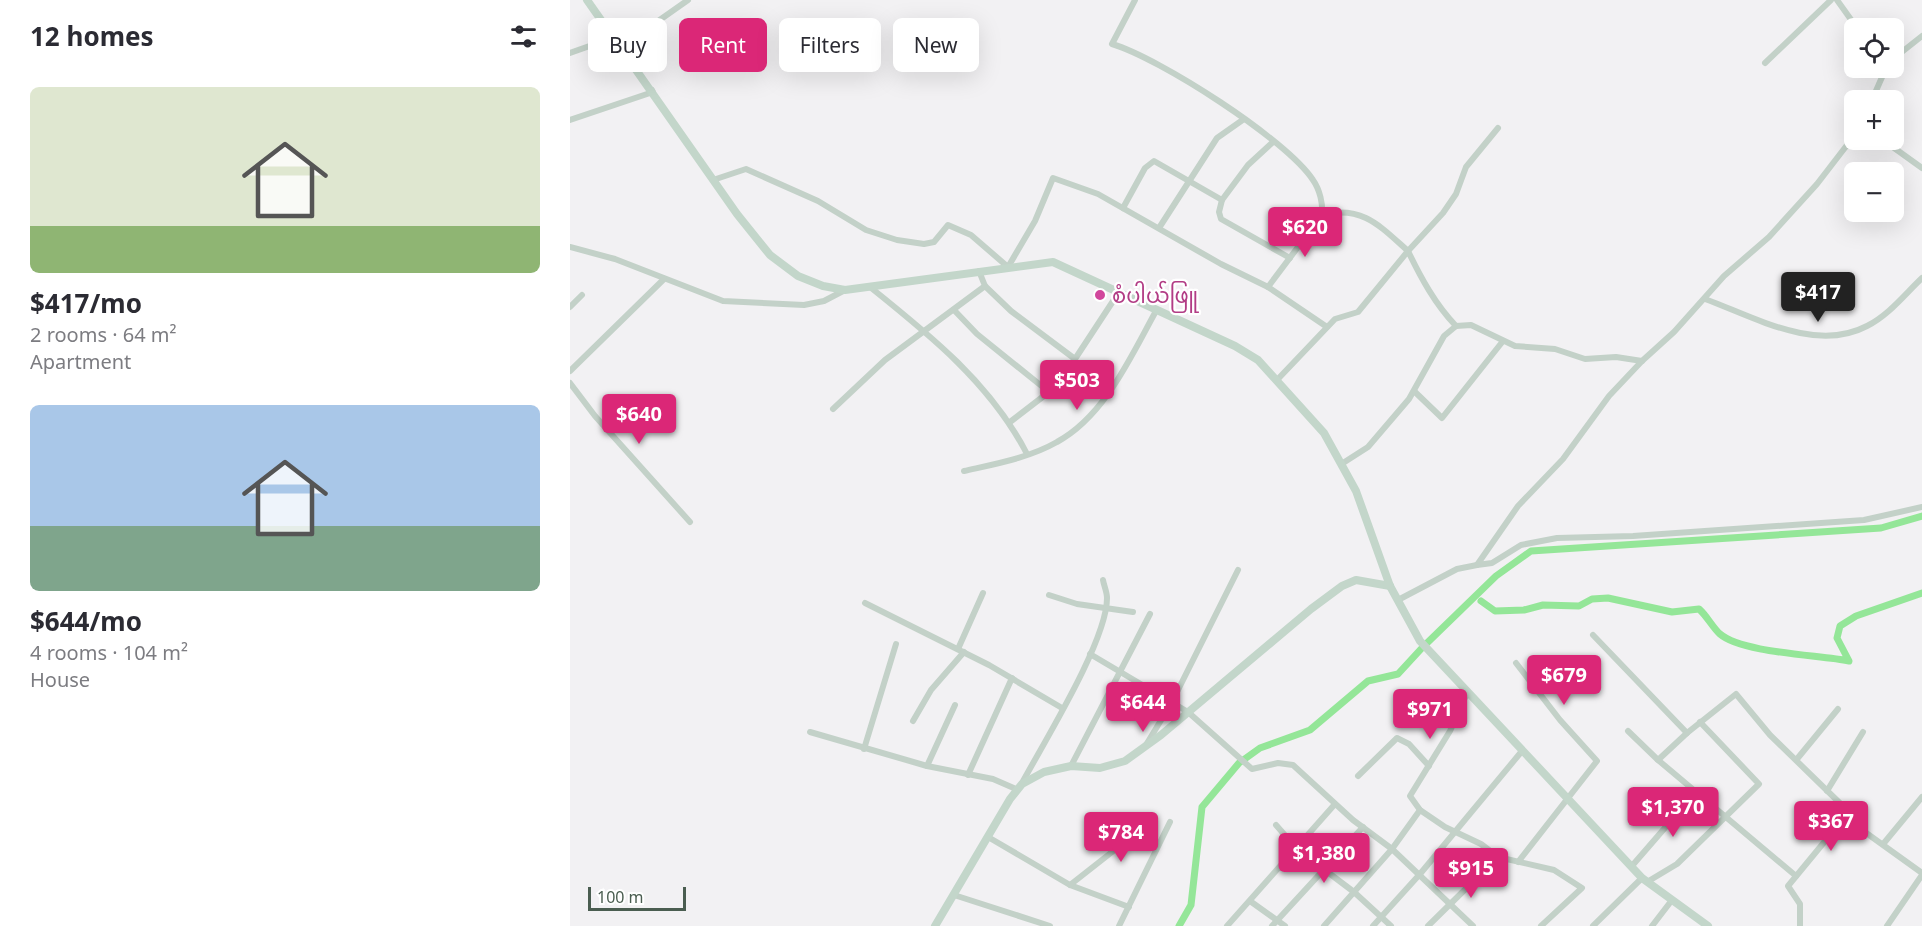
<!DOCTYPE html>
<meta charset="utf-8">
<style>
body{margin:0;font-family:"Noto Sans","Noto Sans Myanmar",sans-serif;background:#f7f7f7;color:#2b2b33;height:100vh;display:flex;flex-direction:column;font-size:22px;white-space:nowrap}
*{box-sizing:border-box;margin:0}
p{font-size:20px;color:#7c7c81}
.icon{flex:none;width:33px;height:33px;fill:none;stroke:currentColor;stroke-width:2;stroke-linecap:round;stroke-linejoin:round}
.map{position:relative;flex:1;overflow:hidden}
.side{display:flex;flex-direction:column;background:#fff;width:570px}
.side>*{flex:none}
.banner{position:absolute;left:18px;top:18px;width:570px;height:54px;display:flex;gap:12px}
.buttons{position:absolute;left:1274px;top:18px;display:grid;gap:12px}
.buttons a{display:grid;place-items:center;width:60px;height:60px;border-radius:9px;background:#fff;box-shadow:0 6px 24px #0002;font-size:30px}
.scale{position:absolute;left:18px;bottom:15px;width:98px;box-sizing:border-box;padding-left:6px;border:3px solid #4a5d50;border-top:0;font-size:16px;line-height:21px;white-space:nowrap;color:#4a5d50;-webkit-text-stroke:4px #fff;paint-order:stroke}
.price{position:absolute;translate:-50% -51px;padding:0 14px;border-radius:6px;background:#db2777;color:#fff;font-size:20px;line-height:39px;filter:drop-shadow(0 2px 3px #0008)}
.price::after{content:'';position:absolute;left:50%;top:36px;width:18px;height:14px;margin-left:-9px;background:inherit;clip-path:polygon(0 0,100% 0,50% 100%)}
.price.on{background:#222;color:#fff}
ul{padding:0;list-style:none}
li{display:grid;align-content:center;gap:12px;height:318px;padding:0 30px}
li span{display:grid;place-items:center;height:186px;border-radius:9px;color:#555}
li>.icon{margin-inline-start:auto}
span .icon{width:108px;height:108px;fill:#fffc;stroke-width:1}
li b{font-size:26px}
h2{display:flex;justify-content:space-between;align-items:center;height:72px;padding:0 30px;font-size:26px}
.tag{padding:0 21px;border-radius:9px;background:#fff;box-shadow:0 6px 24px #0002;font-size:21px;line-height:54px}
.tag.on{background:#db2777;color:#fff}
main{display:flex;flex:1;min-height:0}
.map>svg:first-child{display:block}
.lines{fill:none;stroke-linecap:round;stroke-linejoin:round}
.canal{stroke:#94e698;stroke-width:7}
.street{stroke:#c3d1c8;stroke-width:6}
.secondary{stroke:#c3d6ca;stroke-width:8}
.hotel-dot{fill:#d1479c;stroke:#fff;stroke-width:2}
.labels{text-anchor:middle;dominant-baseline:central;stroke-width:4.5;stroke-linejoin:round;paint-order:stroke}
.hotel-label{font-size:21px;fill:#b23c85;stroke:#fff;text-anchor:start}
</style>
<main>
<section class="side">
<h2>12 homes<svg class="icon" aria-label="filters" viewBox="0 0 24 24"><path d="M4 7h16M4 17h16"/><circle cx="9" cy="7" r="2"/><circle cx="15" cy="17" r="2"/></svg></h2>
<ul>
<li><span style="background:linear-gradient(#dfe7d0 75%,#8fb573 0)"><svg class="icon" aria-label="home" viewBox="0 0 24 24"><path d="M3 11l9-7 9 7M6 9v11h12V9"/></svg></span><div><b>$417/mo</b><p>2 rooms · 64 m²</p><p>Apartment</p></div></li>
<li><span style="background:linear-gradient(#a9c7e8 65%,#7fa58c 0)"><svg class="icon" aria-label="home" viewBox="0 0 24 24"><path d="M3 11l9-7 9 7M6 9v11h12V9"/></svg></span><div><b>$644/mo</b><p>4 rooms · 104 m²</p><p>House</p></div></li>
</ul>
</section>
<div class="map">
<svg width="1352" height="926" viewBox="0 0 1352 926">
<rect width="100%" height="100%" fill="#f2f1f3"/>
<g class="lines">
<g class="canal">
<path d="M911,601l14,10 29,-1 19,-5 36,1 13,-7 16,-1 64,14 27,-3c8,7 14,19 21,25 22,19 99,21 129,27l-12,-23 3,-12 16,-10 66,-23"/>
<path d="M857,643l69,-67 35,-25 350,-23 41,-12"/>
<path d="M609,926l12,-21 11,-98 37,-44 21,-15 50,-18 58,-49 30,-7 23,-25"/>
</g>
<g class="street">
<path d="M565,0l-23,44c47,14 174,95 201,136 7,10 10,24 9,35 40,-10 58,11 86,36l35,-38 13,-19 10,-27 32,-39"/>
<path d="M1267,0l20,28"/>
<path d="M0,53l45,-16"/>
<path d="M1323,59l29,-23"/>
<path d="M1195,63l66,-63"/>
<path d="M69,68l-3,-4 8,-33 44,-31"/>
<path d="M1302,100l14,-32"/>
<path d="M0,120l83,-28 -1,-2"/>
<path d="M1313,140l39,28"/>
<path d="M143,180l33,-11 72,32 48,29 31,10 27,4 10,-2 14,-17 23,10 37,32 27,-46 18,-43 45,16 123,70 47,23 59,40"/>
<path d="M652,200l-3,12 2,7 69,39"/>
<path d="M553,208l22,-40 9,-7 68,39 26,-35 25,-23"/>
<path d="M589,228l58,-90 27,-19"/>
<path d="M0,247l45,12 108,42 81,4 20,-4 21,-11"/>
<path d="M415,286l26,25 64,48"/>
<path d="M300,287c60,48 121,97 157,167"/>
<path d="M698,287l54,-72"/>
<path d="M1135,299c49,18 111,54 162,27 22,-11 38,-32 55,-48"/>
<path d="M0,307l12,-12"/>
<path d="M384,310l23,24 72,58"/>
<path d="M0,371l94,-92"/>
<path d="M707,380l58,-61 23,-7 50,-61c13,27 27,53 48,75"/>
<path d="M0,383l25,33 95,106"/>
<path d="M844,391l28,27 61,-77"/>
<path d="M263,409l52,-49 100,-74 -6,-15"/>
<path d="M440,422l39,-30 26,-33 44,-67"/>
<path d="M773,463l25,-16 41,-48 35,-63 12,-10 15,-1 44,21 40,3 30,10 31,-2 26,4"/>
<path d="M394,471c31,-7 65,-13 93,-29 48,-26 74,-86 99,-131"/>
<path d="M907,565l15,-2 29,-18 36,-7 76,-2 231,-16 58,-13"/>
<path d="M479,595l28,9 56,8"/>
<path d="M828,600l59,-31 20,-4 41,-59 45,-47 46,-63 33,-35 32,-29 50,-56 45,-39 48,-53 37,-48"/>
<path d="M295,603l124,62 73,43"/>
<path d="M1023,635l94,98"/>
<path d="M388,649l25,-56"/>
<path d="M520,654l98,58 64,57 26,-6 15,2 60,55 39,29 81,77"/>
<path d="M946,663l44,57 37,41 -79,101"/>
<path d="M897,693l-17,38 -40,65 10,14 25,17 36,17 17,13 56,13 28,18 -41,38"/>
<path d="M343,721l18,-31 33,-38"/>
<path d="M1058,731l30,29 138,116"/>
<path d="M240,732l117,34 66,13 23,10"/>
<path d="M576,745l26,-43 66,-132"/>
<path d="M294,749l32,-105"/>
<path d="M1227,759l41,-50"/>
<path d="M1088,760l29,-27 49,-39 34,41 79,77 -61,74 12,18v22"/>
<path d="M357,766l28,-61"/>
<path d="M501,766l79,-152"/>
<path d="M398,775l44,-97"/>
<path d="M788,776l39,-38 12,6 20,22"/>
<path d="M452,783c22,-41 85,-142 85,-185 0,-6 -3,-12 -4,-18"/>
<path d="M1257,791l36,-59"/>
<path d="M1274,817l78,56"/>
<path d="M706,825l21,24 57,43 37,34"/>
<path d="M418,837l82,48 59,22"/>
<path d="M1314,843l38,-46"/>
<path d="M1061,867l65,-75"/>
<path d="M1077,882l30,-18 82,-80 -59,-62"/>
<path d="M500,885l84,-66"/>
<path d="M384,895l96,31"/>
<path d="M680,901l35,25"/>
<path d="M549,926l51,-104"/>
<path d="M657,926l108,-122"/>
<path d="M702,926l91,-99"/>
<path d="M754,926l68,-77 28,-39"/>
<path d="M803,926l47,-52 102,-123"/>
<path d="M858,926l70,-69"/>
<path d="M1023,926l49,-48"/>
<path d="M1082,926l20,-26"/>
<path d="M1317,926l35,-51"/>
</g>
<g class="secondary">
<path d="M17,0l150,214 33,41 28,21 25,10 22,4 208,-28 182,84 23,14 66,73 32,58 34,95 30,55 222,237 66,48"/>
<path d="M365,926l75,-127 12,-15 22,-12 27,-6 29,2 25,-7 36,-26 150,-126 31,-23 14,-6 34,6"/>
</g>
</g>
<circle class="hotel-dot" cx="530" cy="295" r="6"/>
<g class="labels">
<g class="hotel-label">
<text x="542" y="295">စံပါယ်ဖြူ</text>
</g>
</g>
</svg>
<div class="buttons">
<a><svg class="icon" aria-label="locate" viewBox="0 0 24 24"><circle cx="12" cy="12" r="6"/><path d="M12 2v4M12 18v4M2 12h4M18 12h4"/></svg></a>
<a>+</a>
<a>−</a>
</div>
<div class="scale">100 m</div>
<b class="price" style="left:735px;top:258px">$620</b>
<b class="price on" style="left:1248px;top:323px">$417</b>
<b class="price" style="left:507px;top:411px">$503</b>
<b class="price" style="left:69px;top:445px">$640</b>
<b class="price" style="left:994px;top:706px">$679</b>
<b class="price" style="left:573px;top:733px">$644</b>
<b class="price" style="left:860px;top:740px">$971</b>
<b class="price" style="left:1103px;top:838px">$1,370</b>
<b class="price" style="left:1261px;top:852px">$367</b>
<b class="price" style="left:551px;top:863px">$784</b>
<b class="price" style="left:754px;top:884px">$1,380</b>
<b class="price" style="left:901px;top:899px">$915</b>
<div class="banner">
<a class="tag">Buy</a>
<a class="tag on">Rent</a>
<a class="tag">Filters</a>
<a class="tag">New</a>
</div>
</div>
</main>
